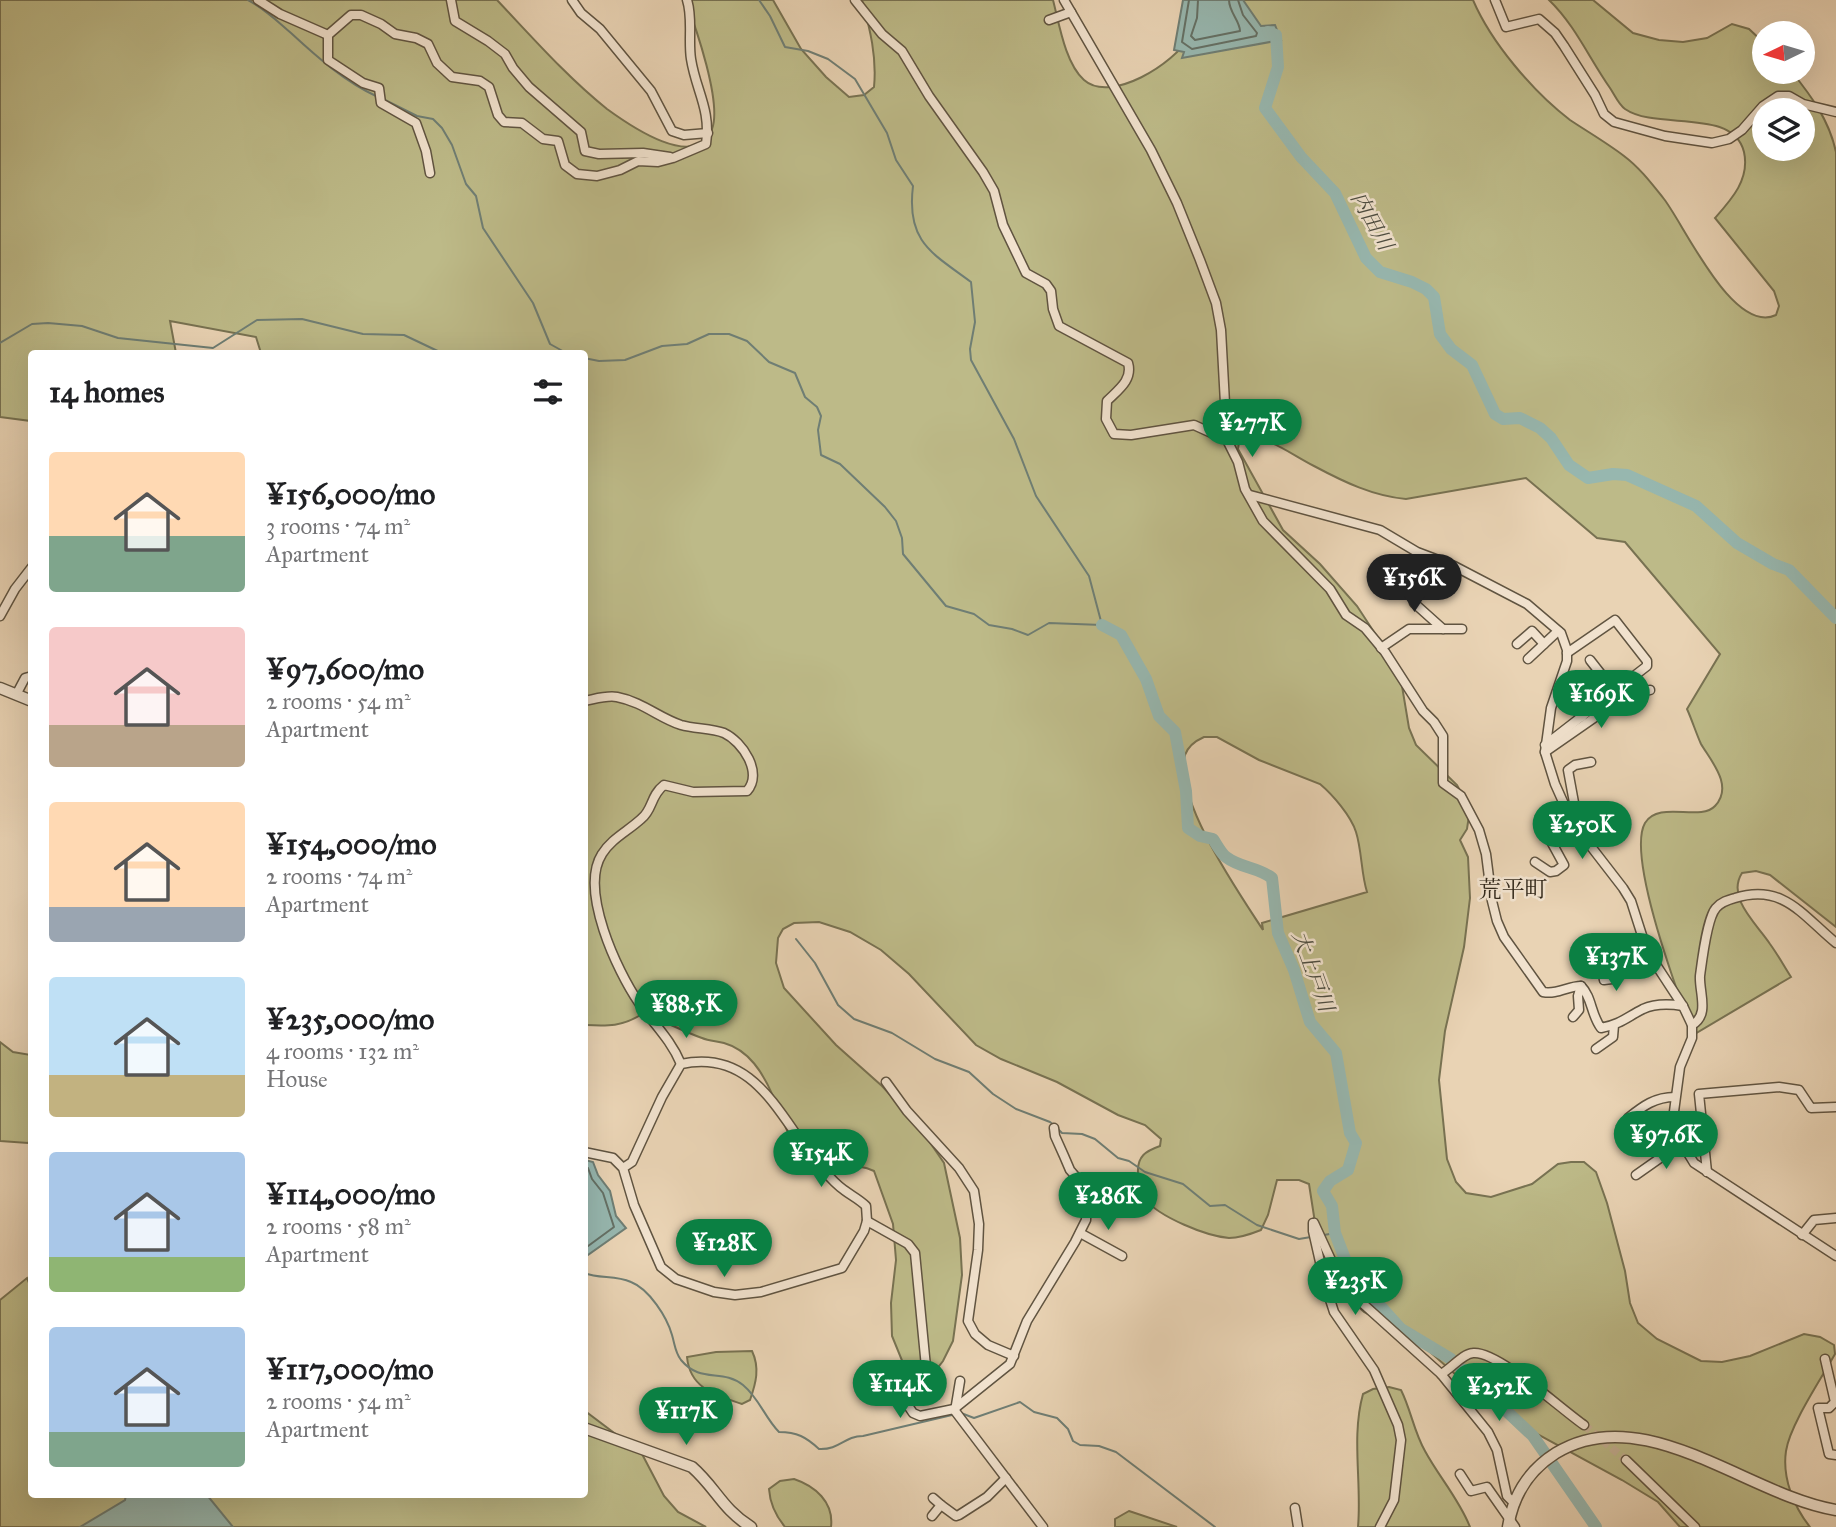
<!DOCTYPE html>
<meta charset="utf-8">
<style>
body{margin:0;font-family:"IM FELL Great Primer","Noto Serif JP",serif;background:#f6f6f6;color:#202124;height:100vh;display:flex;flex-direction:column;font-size:26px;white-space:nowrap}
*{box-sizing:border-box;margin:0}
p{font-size:23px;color:#757577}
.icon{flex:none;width:38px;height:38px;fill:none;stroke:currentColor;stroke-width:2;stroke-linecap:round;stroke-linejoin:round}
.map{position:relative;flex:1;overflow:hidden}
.drawer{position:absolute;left:28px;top:350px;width:560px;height:1148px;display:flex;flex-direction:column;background:#fff;border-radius:7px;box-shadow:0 7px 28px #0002}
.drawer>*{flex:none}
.needle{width:46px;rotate:265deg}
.fabs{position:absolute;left:1752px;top:21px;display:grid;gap:14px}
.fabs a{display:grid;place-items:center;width:63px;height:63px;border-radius:50%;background:#fff;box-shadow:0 7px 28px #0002;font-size:35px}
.price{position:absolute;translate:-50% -60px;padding:0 16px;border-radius:24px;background:#0b8043;color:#fff;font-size:23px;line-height:46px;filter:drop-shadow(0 2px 4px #0008)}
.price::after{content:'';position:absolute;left:50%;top:42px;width:21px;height:16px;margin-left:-10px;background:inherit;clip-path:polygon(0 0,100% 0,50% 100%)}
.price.current{background:#222;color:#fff}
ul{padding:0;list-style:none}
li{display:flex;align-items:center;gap:21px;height:175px;padding:0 21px}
li span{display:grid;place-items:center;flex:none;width:196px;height:140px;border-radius:7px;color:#555}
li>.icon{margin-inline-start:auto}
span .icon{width:84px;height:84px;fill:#fffc;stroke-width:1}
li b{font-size:30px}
h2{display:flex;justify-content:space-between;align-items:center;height:84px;padding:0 21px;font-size:30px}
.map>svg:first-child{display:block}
.green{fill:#bdba88;stroke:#787252;stroke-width:2;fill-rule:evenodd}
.water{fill:#97b7af;stroke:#6f7e74;stroke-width:2}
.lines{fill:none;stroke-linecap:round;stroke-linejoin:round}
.shore{stroke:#657065;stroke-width:2}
.stream{stroke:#6f7e74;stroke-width:2}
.river{stroke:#97b7af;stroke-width:12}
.minor-tunnel{stroke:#c5b195;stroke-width:8;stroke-dasharray:8 4;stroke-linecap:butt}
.minor-casing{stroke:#605441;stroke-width:11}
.tertiary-casing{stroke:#605441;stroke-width:13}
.minor{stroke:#f1e2ce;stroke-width:8}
.tertiary{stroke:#f1e2ce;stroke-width:10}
.labels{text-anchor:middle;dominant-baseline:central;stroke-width:5;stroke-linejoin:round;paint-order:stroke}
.water-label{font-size:21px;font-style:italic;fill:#4c4c40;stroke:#f1e2ce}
.quarter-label{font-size:23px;fill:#33291b;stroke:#f1e2ce}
</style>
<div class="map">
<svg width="1836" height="1527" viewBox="0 0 1836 1527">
<rect width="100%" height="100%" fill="#e9d3b4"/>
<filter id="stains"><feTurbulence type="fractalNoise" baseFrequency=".00286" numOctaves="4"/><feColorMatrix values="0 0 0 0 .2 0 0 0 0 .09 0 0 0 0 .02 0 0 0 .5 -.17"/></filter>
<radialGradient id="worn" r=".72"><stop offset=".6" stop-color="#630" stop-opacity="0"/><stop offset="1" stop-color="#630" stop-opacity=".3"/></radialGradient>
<g class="green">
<path d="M0,0h497c35,37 70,77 110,109 22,16 89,63 105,20 10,-26 -16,-102 -27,-129h88l28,49 25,28 23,20 15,-2 10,-8c3,-30 -4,-58 -12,-87h191c6,23 12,63 31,80 27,24 91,-17 105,-43 5,-10 6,-26 8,-37h276c18,42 60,92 97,120 18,12 37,23 54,36 16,12 28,28 40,43 21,27 69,136 112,116l3,-9 -5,-15 -59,-73c17,-19 35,-39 29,-66 -11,-45 -87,-21 -119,-43 -6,-4 -11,-15 -15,-21 -21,-30 -35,-63 -61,-88h44l40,33 26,7 24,2 24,-4 25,-14 17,5 15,14v29h28c20,25 37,48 44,80v775l-66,-52 -14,-4 -14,2c-16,25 15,51 28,71 8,11 14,22 21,33l-98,58c-14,-39 -67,-179 -48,-212 14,-23 55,-1 70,-17 19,-20 -4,-45 -14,-62 -5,-11 -9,-24 -14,-35l33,-55 -95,-112 -28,-4 -71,-60 -120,21c-33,-3 -62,-17 -92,-33 -25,-13 -44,-29 -74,-31l-2,14 45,81 37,34 37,42 36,55 8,19 8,48 7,17 41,40 13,24 -3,20 -7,11 8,17 2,41 -6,49 -19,84 -6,49 8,79 9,23 10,11 25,4 41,-13 26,-20 13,-2h13l12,10 11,31 18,68 5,32 8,20 19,16 44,22 21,1 28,-6 54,-22 16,3 14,8 1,9c-14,25 -45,71 -49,97 -4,27 8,56 24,76h-130l-22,-25 -36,-22 -96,-52 -70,-53 -36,-32 -56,-31 -25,-23 -12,-16 -9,-31 -9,-58 -10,-4h-22l-9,35 -7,15c-10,4 -21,8 -32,8 -23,-2 -70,-21 -84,-39 -6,-8 -7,-17 -7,-26 -1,-17 8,-22 22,-27l1,-7 -16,-14 -27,-10 -61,-33 -56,-23 -25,-14 -67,-71 -28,-24 -31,-18 -31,-10 -25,1 -11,6 -5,9 -2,25 8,25 52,57 46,41 36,39 26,38 16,75 2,37 -9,66 -10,20 -11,14 -10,1 -10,-2 -9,-11 -11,-27 -1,-33 5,-43 -3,-36 -19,-53c-22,-11 -51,1 -71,-17 -16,-14 -21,-40 -30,-58 -10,-23 -24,-46 -49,-53 -7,-2 -15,-2 -22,-5 -20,-7 -39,-18 -60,-24 -20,13 -35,12 -57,11l-1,-671 -323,-1 -5,-16 -86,-16 6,32 -144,1 -1,67 -31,-4zM1764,110h38v39h-38zM1204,737h13l42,23 61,24c13,11 31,32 36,48 6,19 5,41 11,60l-105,31 1,7c-24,-37 -90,-132 -78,-175 3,-9 10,-14 19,-18z"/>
<path d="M0,1042l13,10 18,3 1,82 -4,6 -28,-2z"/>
<path d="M27,1278l5,12v204h552l1,-83 57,43 22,42 14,16 28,15h-706v-227z"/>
<path d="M752,1351c8,17 4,32 -2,49l-8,4c-26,-9 -52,-15 -55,-47l29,-5z"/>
<path d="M1389,1387l12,3c10,20 13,42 24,61 14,26 34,48 45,76h-112c4,-44 -7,-90 5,-133l10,-5z"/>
<path d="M794,1479c21,7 40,23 37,48h-46c-10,-12 -15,-23 -16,-38l11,-8z"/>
<path d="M1129,1511l48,16h-62v-8z"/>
</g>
<g class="water">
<path d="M1183,0h60l18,26 14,-1 6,15 -99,18 2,-6 -10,-2z"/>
<path d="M585,1160l8,2 5,13 12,16 6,25 10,12 -41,29z"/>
<path d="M126,1495h81l26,32h-153l45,-27z"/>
</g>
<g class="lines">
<g class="shore">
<path d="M1189,0l-7,42 10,7 64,-13 1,-3 -14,-18 -5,-15"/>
<path d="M1198,0l-1,18 -6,18 4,4 45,-9c0,-10 -11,-19 -11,-31"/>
<path d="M584,1167l4,1 4,11 11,14 11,34 -30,22"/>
</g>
<g class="stream">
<path d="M248,0c17,9 28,20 43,33 26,24 54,49 87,64"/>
<path d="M383,99l34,17 16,3 9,9 10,17 14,39 10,12 7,32 50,75 17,41 18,10"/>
<path d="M0,343l32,-19 16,-1 34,3 36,12 95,10 44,-28 45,-1 61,15 41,1 40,19"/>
<path d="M584,358l15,3 26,-1 37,-14 25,-2 22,-10h20l18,7 22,21 26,11 10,24 12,10 4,9 -3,14 3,25 19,9 45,43 11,14 6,17 1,16 43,52 28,8 15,11 23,4 16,6 21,-12 53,2 -13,-49 -53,-80 -22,-57 -43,-79 -1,-11 5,-27 -4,-40c-39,-29 -65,-40 -58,-96l-17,-26 -9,-27 -32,-54 -27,-20 -20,-8 -23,-4 -15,-31 -11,-16"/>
<path d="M796,939l19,24 23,42 16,14 38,14 43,26 34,13 24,22 23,15 34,13 4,3"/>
<path d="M1058,1129l4,4 20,1 13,5 23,19 11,3 16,11 38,12 27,22 15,-1 32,20 42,14 12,-2"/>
<path d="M1324,1235l11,-2"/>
<path d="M584,1273c16,6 31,2 47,9 18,7 36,35 41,53 3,10 3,17 9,25 20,24 41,8 62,25 16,13 22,33 36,47 18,0 27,5 40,17 21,1 25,-13 44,-13l89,-21"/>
<path d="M961,1413l13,5 46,-16 14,10 23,6 11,11 5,12 7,4 19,1 17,6 99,75"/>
</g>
<g class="river">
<path d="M1268,32l8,3 2,32 -13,41 36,49 34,36 31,65 14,14 32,10 14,7 8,8 6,37 11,15 21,16 23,49 8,5 17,-1 20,10 11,10 18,27 19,13 25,-4 14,1 69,31 41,37 36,21 16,6 47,48"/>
<path d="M1102,625l19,10 25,44 13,37 16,16 11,59 2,37 12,8 13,3c4,6 8,14 13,18 14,11 32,10 46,21l6,55 16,37 16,52 26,31 14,80 6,10 -8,27 -18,11 -7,10 9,15 3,27 12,31 17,24 37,41 50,30 82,77 63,91"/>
</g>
<path class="minor-tunnel" d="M1584,1425l42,35"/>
<defs>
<g id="minor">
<path d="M258,0l22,14 48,21"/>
<path d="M451,0l4,21 33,20 17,13 8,14 16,19 52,45 4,19 14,3 44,-1 27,4"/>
<path d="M572,0l9,13 19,16 51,62 21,40 12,4 24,-2"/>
<path d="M855,0l27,34 20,17 27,45 54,76 11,19 9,34 23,48 20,11 5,7 2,18 6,17 69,37c5,17 -10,27 -21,38l-1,18 8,15 17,1 63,-10 33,15"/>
<path d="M1064,0l87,150 26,53 23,57 16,43 5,27 6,110 11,22 7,27 18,32 67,68 16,26 19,13 20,24 38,59 11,11 9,14v47l18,13 18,34 7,24 6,47 5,20 7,16 39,55c14,3 25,-6 38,-6 11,11 10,29 20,42 20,-4 26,-11 42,-19 13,-6 27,-5 40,-3"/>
<path d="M1495,0l11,27 33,-8 16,14 9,13 31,49 9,19 10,8 51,14 47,7 17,-4 13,-9 21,-24 15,-10h11l14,8 33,8"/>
<path d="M1049,20l22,-8"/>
<path d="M430,173l-4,-22 -10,-28 -35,-20 -2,-15 -16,-5 -35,-23v-25l23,-20h10l20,9 14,10 21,4 12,6 9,19 15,14 28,4 9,6 9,28 6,7 18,1 21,16 15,2 7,24 12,9 20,2 23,-6 18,-9 20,1 15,-4 33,-14c5,-35 -10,-53 -15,-85 -3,-19 2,-41 -4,-59"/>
<path d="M1250,495l130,35 37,22 37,14 73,38 34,29 6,17v11l-16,47 -6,44 10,32 17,38 51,66 8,13 16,50 36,55 9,19v13l-12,29 -7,52 7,21 14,23 142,93"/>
<path d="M1414,603l29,26"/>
<path d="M0,616l15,-27 17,-22"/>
<path d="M1517,644l15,-13 12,13"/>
<path d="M1381,648l28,-19h53"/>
<path d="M1528,659l30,-28"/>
<path d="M1590,660l25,32"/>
<path d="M16,695l9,-17 7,-2"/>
<path d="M1568,699l14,18"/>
<path d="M584,701c11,-2 23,-6 33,-4 26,5 42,21 64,28 14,4 30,3 43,8 19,9 39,40 23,58l-54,1 -29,-7c-14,11 -11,25 -23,34 -13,12 -30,20 -39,35 -23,36 15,117 37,149 15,21 32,37 42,61"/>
<path d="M1545,745l102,-79v-5l-32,-41 -48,33"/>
<path d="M1545,752l82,-57 23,-5"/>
<path d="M1572,822l5,-3 -9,-49 7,-5 16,-3"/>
<path d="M1535,862l15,10 6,-1 8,-6 -24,-44 26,-11"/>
<path d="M1602,968l2,12 8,-1 36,-27"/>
<path d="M1573,1017l6,-7 -1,-14 3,-10"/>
<path d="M1692,1025c18,-10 7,-33 8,-49 2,-15 7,-58 16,-68 5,-6 12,-8 19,-10 48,-15 67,17 101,45"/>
<path d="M1596,1049l17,-12 1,-12"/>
<path d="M886,1082l21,29 52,57 15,23 5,33 -1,26 -10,71 7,13 13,11 26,11"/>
<path d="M1628,1118c15,-12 27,-21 47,-21"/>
<path d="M584,1152l29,6 10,10 11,37 27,62 15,12 38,13 21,3 26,-3 81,-24 22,-37 3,-10 -1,-15c-7,-7 -14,-10 -22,-16 -10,-7 -18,-17 -26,-26 -39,-47 -63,-116 -137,-100l-19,33 -30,65 -9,6"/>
<path d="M1707,1172l-8,-78 80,-7 20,3 12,18 25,-1"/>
<path d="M1636,1175l27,-19 19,-11"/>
<path d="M867,1221l41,23 7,9 11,114 -2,7 -15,24v9l4,6 7,3 34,-7 56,-45 17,-43 48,-79 11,-22 1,-22 -4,-13 -13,-15 -6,-14 -9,-20 -1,-8"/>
<path d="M1313,1223v8l12,53 9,28 40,58 24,55 3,15 -7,60 -14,27"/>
<path d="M1314,1223l23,50 14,20 90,81 47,58 9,18 10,46 7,7"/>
<path d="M1080,1233l42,23"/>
<path d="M1802,1235l12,-15 22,-2"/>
<path d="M1825,1359l10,43 -6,6h-11l11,46 7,1"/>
<path d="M1441,1374c10,-5 21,-20 32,-21 24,-3 89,57 111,72"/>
<path d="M960,1381l-5,30 88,116"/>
<path d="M1626,1460l69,67"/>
<path d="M1460,1474l11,17 16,-4 28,40"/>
<path d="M933,1498l8,7"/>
<path d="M1295,1508l3,19"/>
<path d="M932,1516l9,-11 15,11 3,-1 28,-18 19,-19"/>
</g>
<g id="tertiary">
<path d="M0,688l32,13"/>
<path d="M584,1428l108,39c24,21 30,42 59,60"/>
<path d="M1508,1527c5,-31 21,-57 48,-74 88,-54 193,43 280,57"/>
</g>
</defs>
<use href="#minor" class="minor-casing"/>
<use href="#tertiary" class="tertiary-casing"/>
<use href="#minor" class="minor"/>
<use href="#tertiary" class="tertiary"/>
</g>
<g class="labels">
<g class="water-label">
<text transform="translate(1372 221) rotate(61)">内田川</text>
<text transform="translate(1313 971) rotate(70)">大上戸川</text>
</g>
<g class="quarter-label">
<text x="1513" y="889">荒平町</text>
</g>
</g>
<rect width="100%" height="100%" filter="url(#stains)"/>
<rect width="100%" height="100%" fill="url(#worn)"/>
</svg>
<div class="fabs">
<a><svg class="needle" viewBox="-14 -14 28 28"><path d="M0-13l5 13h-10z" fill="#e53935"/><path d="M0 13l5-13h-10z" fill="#757577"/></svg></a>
<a><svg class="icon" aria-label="layers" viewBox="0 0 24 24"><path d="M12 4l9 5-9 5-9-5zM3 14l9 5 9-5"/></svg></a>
</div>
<b class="price" style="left:1252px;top:459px">¥277K</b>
<b class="price current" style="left:1414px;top:614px">¥156K</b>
<b class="price" style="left:1601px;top:730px">¥169K</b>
<b class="price" style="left:1582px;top:861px">¥250K</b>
<b class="price" style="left:1616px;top:993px">¥137K</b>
<b class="price" style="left:686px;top:1040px">¥88.5K</b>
<b class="price" style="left:1666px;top:1171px">¥97.6K</b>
<b class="price" style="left:821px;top:1189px">¥154K</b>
<b class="price" style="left:1108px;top:1232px">¥286K</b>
<b class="price" style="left:724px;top:1279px">¥128K</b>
<b class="price" style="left:1355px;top:1317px">¥235K</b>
<b class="price" style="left:900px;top:1420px">¥114K</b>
<b class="price" style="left:1499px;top:1423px">¥252K</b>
<b class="price" style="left:686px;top:1447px">¥117K</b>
<section class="drawer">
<h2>14 homes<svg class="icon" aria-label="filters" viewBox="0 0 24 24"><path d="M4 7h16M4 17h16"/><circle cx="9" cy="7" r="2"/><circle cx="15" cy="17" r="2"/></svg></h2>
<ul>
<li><span style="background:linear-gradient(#ffd9b3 60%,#7fa58c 0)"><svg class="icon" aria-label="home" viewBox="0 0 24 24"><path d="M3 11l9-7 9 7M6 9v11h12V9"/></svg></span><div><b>¥156,000/mo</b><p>3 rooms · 74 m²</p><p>Apartment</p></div></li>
<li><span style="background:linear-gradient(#f6c9c9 70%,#b9a48a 0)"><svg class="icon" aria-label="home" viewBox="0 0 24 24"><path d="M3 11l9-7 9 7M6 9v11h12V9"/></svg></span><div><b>¥97,600/mo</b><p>2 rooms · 54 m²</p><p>Apartment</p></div></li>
<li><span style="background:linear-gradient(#ffd9b3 75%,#9aa5b1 0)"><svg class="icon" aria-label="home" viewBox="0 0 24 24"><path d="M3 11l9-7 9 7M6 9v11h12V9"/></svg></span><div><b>¥154,000/mo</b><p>2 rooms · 74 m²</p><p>Apartment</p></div></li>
<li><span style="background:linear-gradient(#bfe0f5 70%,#c2b280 0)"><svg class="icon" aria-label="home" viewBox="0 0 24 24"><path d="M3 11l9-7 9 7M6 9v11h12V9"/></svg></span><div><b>¥235,000/mo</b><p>4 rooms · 132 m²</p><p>House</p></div></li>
<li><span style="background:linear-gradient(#a9c7e8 75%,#8fb573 0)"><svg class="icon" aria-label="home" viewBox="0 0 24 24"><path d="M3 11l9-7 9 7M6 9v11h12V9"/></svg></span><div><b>¥114,000/mo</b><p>2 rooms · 58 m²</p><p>Apartment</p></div></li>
<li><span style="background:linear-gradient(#a9c7e8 75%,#7fa58c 0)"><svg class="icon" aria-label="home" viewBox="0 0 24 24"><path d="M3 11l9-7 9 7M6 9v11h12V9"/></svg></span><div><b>¥117,000/mo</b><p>2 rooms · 54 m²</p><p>Apartment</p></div></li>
</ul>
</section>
</div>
